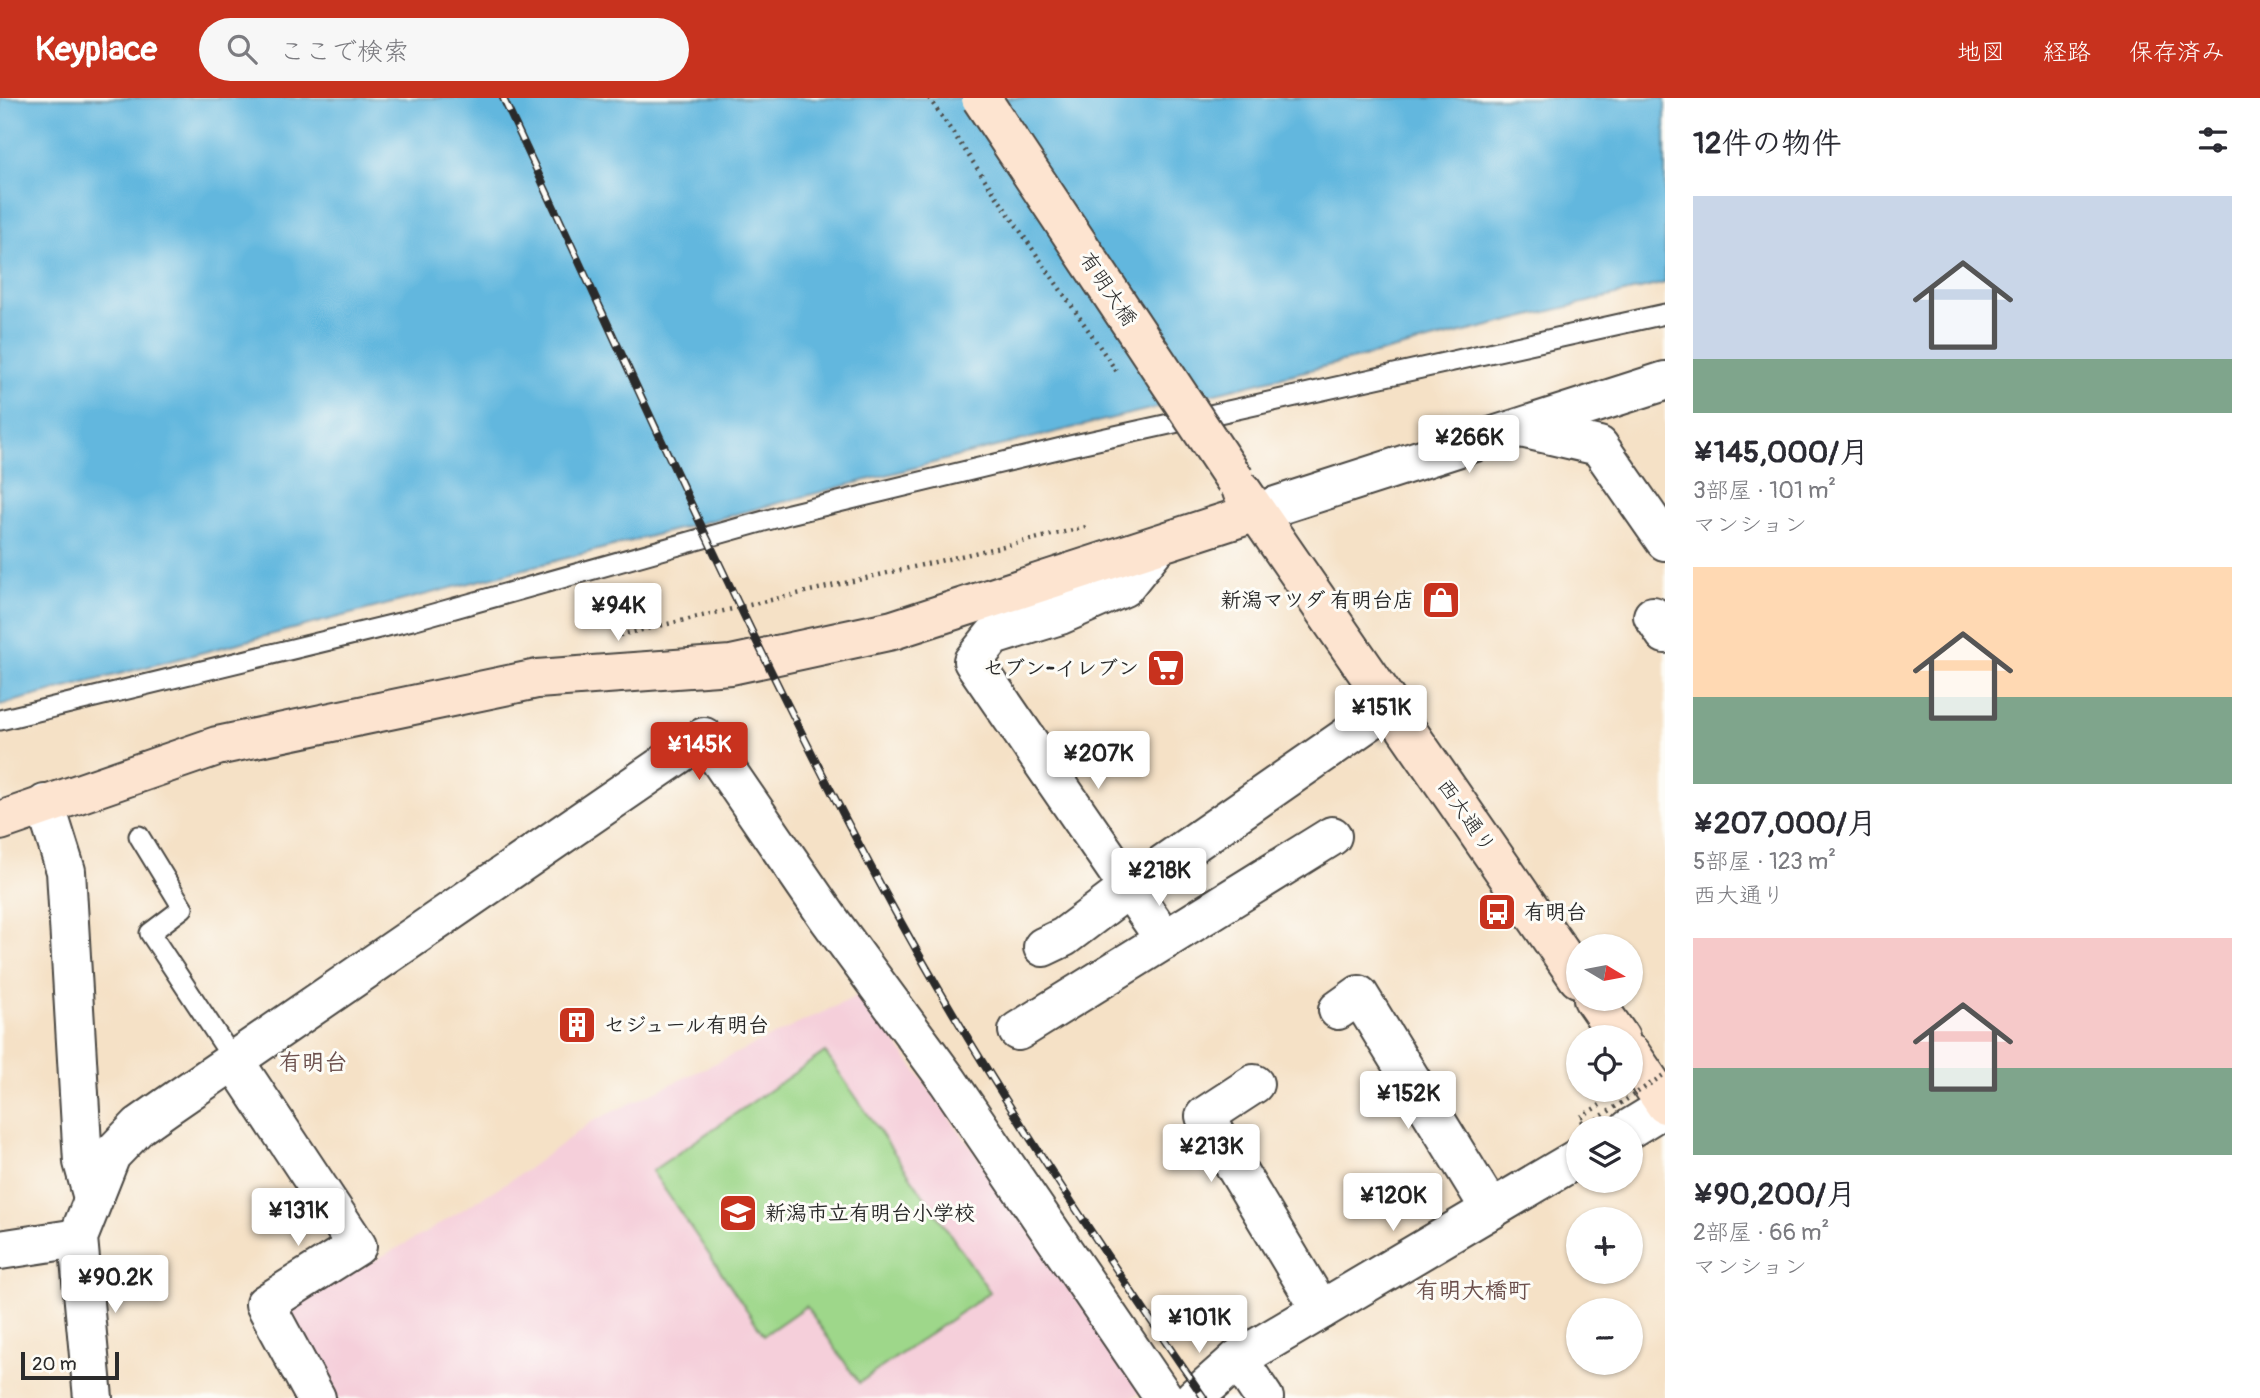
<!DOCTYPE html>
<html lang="ja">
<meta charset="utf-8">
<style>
body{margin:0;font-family:Pangolin,"Klee One",sans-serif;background:#f7f7f7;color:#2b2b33;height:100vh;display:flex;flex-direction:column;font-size:26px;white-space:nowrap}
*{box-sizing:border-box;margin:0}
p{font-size:23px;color:#7c7c81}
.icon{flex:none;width:38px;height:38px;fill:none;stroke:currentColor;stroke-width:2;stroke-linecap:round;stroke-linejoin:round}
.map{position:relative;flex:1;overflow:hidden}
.drawer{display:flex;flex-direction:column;background:#fff;width:595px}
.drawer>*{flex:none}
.needle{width:46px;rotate:100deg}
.fabs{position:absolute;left:1566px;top:836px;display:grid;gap:14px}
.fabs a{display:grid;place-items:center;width:77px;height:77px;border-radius:50%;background:#fff;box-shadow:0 2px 5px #0004;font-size:35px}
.scale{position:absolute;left:21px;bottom:18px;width:98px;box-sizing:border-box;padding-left:7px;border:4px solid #2b2b2b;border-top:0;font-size:19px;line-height:24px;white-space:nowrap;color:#2b2b2b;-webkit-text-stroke:5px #fdfcf7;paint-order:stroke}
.price{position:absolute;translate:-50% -60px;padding:0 16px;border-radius:7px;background:#fff;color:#222;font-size:23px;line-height:46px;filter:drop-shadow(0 2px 4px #0008)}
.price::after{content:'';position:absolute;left:50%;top:42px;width:21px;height:16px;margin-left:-10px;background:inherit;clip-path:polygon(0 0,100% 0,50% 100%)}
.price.current{background:#c8321e;color:#fff}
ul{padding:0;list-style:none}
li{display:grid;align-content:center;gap:14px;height:371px;padding:0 28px}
li span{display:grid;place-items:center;height:217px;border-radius:0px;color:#555}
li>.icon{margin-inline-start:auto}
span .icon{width:126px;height:126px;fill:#fffc;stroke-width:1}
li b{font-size:30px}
h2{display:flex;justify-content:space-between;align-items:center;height:84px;padding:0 28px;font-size:30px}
header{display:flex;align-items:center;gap:42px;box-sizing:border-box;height:98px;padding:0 35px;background:#c8321e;color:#fff}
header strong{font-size:33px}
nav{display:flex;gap:38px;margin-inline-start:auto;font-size:24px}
.search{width:490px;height:63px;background:#f7f7f7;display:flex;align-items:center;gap:18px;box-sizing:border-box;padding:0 24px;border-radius:38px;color:#7c7c81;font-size:26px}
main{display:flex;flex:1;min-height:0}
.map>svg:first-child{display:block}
.built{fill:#f5cfda}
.green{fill:#9ed78a;stroke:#64815a;stroke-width:2}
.water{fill:#62b7de;stroke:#467184;stroke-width:2}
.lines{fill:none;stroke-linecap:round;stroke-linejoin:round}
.lane-casing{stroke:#494642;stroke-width:23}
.street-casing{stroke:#494642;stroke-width:42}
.secondary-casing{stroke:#494642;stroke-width:42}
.path{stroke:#494642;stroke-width:4.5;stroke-dasharray:2 5;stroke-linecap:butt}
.lane{stroke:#fff;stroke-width:19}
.street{stroke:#fff;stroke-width:38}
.secondary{stroke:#fde4d0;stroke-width:38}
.rail-casing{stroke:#2b2b2b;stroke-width:8}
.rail{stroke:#fdfcf7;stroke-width:5;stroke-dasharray:16;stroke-linecap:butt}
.secondary-bridge-casing{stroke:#494642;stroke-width:42;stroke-linecap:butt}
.path-bridge{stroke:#494642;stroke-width:4.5;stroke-dasharray:2 5;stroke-linecap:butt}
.secondary-bridge{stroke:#fde4d0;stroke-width:38}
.labels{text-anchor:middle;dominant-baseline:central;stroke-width:6;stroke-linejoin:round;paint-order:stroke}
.street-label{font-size:21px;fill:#2b2b2b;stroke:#fdfcf7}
.poi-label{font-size:21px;font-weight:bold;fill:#2b2b2b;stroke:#fdfcf7;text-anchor:start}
.neighbourhood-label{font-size:23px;font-weight:bold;fill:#6c504d;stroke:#fdfcf7}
</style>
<header>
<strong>Keyplace</strong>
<div class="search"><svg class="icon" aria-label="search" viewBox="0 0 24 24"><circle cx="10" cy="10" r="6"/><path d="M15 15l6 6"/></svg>ここで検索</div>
<nav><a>地図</a><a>経路</a><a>保存済み</a></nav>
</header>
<main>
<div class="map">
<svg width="1665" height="1300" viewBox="0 0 1665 1300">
<rect width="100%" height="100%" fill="#fdfcf7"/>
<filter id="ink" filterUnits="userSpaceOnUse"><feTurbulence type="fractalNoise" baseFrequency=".0143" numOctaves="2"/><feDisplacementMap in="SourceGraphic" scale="14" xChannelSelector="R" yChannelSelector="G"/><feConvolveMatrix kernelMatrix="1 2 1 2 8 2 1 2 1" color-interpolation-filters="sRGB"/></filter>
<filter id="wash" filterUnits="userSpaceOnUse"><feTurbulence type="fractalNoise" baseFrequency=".00686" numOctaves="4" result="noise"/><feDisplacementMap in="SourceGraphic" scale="28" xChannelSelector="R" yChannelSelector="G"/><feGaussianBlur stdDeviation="1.57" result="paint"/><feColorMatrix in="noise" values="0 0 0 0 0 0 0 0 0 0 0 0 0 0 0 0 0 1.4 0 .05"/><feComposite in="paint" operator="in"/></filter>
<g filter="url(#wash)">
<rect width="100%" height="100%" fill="#f5e1c6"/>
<path class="built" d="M861,896l284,396 -14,8h-801l-42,-91 137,-74 100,-62 66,-49z"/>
<path class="green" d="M825,954l165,240 -131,91 -53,-77 -42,29 -112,-164z"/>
<path class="water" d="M0,0h1665v185l-686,168 -979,254z"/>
</g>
<g filter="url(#ink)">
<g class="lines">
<defs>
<g id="lane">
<path d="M0,622l412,-100 377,-106 281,-68 595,-132"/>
<path d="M139,738l44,72 -33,25 85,129"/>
</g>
<g id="street">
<path d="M1521,330l78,18 66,95"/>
<path d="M1254,415l411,-132"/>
<path d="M1156,449l-32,40 -64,28 -67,21 -20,25 156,227 262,-182"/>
<path d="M1653,518l12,18"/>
<path d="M45,706l21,67 17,291 10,36"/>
<path d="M1043,849l21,-10 65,-49 36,52"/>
<path d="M1338,912l21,-15 132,215"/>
<path d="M1018,933l314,-195"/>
<path d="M235,964l122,184 -92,58 51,94"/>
<path d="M1254,986l-49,32 116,194"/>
<path d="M1629,1031l36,-22"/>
<path d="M0,1152l78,-12"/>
<path d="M1238,1261l26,39"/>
<path d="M93,1300l-15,-160 33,-83 28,-29 27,-19 538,-370 125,182 119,162 216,317"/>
<path d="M1194,1300l44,-39 340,-201"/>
</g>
<g id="secondary">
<path d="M1242,393l336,487"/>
<path d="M0,723l217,-75 320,-67 194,-14 162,-35 361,-117"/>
<path d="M1593,901l27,39"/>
<path d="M1631,956l34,50"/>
</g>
</defs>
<use href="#lane" class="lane-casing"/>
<use href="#street" class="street-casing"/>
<use href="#secondary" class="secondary-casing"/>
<g class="path">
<path d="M620,537l466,-108"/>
<path d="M1582,1024l-3,-4 21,-13"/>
</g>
<use href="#lane" class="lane"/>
<use href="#street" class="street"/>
<use href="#secondary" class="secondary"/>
<defs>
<path id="rail" d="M503,0c123,262 239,529 376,784 96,180 210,349 325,516"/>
</defs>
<use href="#rail" class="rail-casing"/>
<use href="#rail" class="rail"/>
<defs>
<path id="secondary-bridge" d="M981,0l254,382"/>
</defs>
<use href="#secondary-bridge" class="secondary-bridge-casing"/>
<g class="path-bridge">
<path d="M929,0l188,274"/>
<path d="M1585,1029l80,-53"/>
</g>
<use href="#secondary-bridge" class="secondary-bridge"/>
</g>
</g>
<defs>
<symbol id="shop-square" viewBox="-11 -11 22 22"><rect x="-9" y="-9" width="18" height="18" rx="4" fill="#c8321e" stroke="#fdfcf7"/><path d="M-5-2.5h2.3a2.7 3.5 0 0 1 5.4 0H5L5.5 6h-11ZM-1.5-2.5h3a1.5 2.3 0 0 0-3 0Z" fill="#fff"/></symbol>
<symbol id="supermarket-square" viewBox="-11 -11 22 22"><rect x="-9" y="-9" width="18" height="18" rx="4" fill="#c8321e" stroke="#fdfcf7"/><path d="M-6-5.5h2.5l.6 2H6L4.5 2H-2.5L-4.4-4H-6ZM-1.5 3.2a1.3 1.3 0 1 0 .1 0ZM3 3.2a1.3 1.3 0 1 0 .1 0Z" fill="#fff"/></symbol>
<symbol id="bus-square" viewBox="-11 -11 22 22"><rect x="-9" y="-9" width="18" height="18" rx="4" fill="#c8321e" stroke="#fdfcf7"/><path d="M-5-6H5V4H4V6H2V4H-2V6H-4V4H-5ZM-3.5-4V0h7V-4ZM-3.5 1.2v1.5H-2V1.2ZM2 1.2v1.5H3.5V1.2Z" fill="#fff"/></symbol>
<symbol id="building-square" viewBox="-11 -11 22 22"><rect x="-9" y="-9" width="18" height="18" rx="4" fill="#c8321e" stroke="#fdfcf7"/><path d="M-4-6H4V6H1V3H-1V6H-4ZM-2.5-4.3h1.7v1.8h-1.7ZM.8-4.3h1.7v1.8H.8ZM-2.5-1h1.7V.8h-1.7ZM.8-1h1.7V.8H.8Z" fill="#fff"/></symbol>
<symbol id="school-square" viewBox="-11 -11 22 22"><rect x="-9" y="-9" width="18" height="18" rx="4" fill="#c8321e" stroke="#fdfcf7"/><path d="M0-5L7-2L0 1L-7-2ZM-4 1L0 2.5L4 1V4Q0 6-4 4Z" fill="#fff"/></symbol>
</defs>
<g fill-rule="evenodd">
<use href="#shop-square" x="1419" y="480" width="44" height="44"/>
<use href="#supermarket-square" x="1144" y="548" width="44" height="44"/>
<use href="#bus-square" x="1475" y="792" width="44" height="44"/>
<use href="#building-square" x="555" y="905" width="44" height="44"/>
<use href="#school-square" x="716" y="1093" width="44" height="44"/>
</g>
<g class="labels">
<g class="street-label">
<text transform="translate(1108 191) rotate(56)">有明大橋</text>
<text transform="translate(1466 718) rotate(55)">西大通り</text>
</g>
<g class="poi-label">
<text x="1414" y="502" text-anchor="end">新潟マツダ 有明台店</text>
<text x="1139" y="570" text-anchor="end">セブン-イレブン</text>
<text x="1524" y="814">有明台</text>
<text x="604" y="927">セジュール有明台</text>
<text x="765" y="1115">新潟市立有明台小学校</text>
</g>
<g class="neighbourhood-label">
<text x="313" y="964">有明台</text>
<text x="1473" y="1192">有明大橋町</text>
</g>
</g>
</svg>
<div class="fabs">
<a><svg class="needle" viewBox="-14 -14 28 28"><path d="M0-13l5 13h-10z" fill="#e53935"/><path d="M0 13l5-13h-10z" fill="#7c7c81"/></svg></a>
<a><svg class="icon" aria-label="locate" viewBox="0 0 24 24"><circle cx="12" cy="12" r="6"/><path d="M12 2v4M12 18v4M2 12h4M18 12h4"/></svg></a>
<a><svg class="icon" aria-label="layers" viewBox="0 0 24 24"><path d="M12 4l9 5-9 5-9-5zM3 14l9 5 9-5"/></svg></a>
<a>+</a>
<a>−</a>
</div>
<div class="scale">20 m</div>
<b class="price" style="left:1469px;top:377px">¥266K</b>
<b class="price" style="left:618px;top:545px">¥94K</b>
<b class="price" style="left:1381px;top:647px">¥151K</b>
<b class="price current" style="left:699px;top:684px">¥145K</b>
<b class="price" style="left:1098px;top:693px">¥207K</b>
<b class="price" style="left:1159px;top:810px">¥218K</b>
<b class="price" style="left:1408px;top:1033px">¥152K</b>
<b class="price" style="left:1211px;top:1086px">¥213K</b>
<b class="price" style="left:1393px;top:1135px">¥120K</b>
<b class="price" style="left:298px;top:1150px">¥131K</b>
<b class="price" style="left:115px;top:1217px">¥90.2K</b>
<b class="price" style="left:1199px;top:1257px">¥101K</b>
</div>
<section class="drawer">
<h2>12件の物件<svg class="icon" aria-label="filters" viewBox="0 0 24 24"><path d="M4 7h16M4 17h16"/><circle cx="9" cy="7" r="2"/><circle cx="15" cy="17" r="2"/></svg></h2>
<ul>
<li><span style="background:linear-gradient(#c9d6e8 75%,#7fa58c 0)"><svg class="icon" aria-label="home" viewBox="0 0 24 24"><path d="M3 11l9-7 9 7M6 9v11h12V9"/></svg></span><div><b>¥145,000/月</b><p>3部屋 · 101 m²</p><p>マンション</p></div></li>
<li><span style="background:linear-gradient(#ffd9b3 60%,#7fa58c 0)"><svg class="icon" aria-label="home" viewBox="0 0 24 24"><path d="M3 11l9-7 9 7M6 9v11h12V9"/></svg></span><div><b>¥207,000/月</b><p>5部屋 · 123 m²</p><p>西大通り</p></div></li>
<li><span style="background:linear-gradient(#f6c9c9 60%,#7fa58c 0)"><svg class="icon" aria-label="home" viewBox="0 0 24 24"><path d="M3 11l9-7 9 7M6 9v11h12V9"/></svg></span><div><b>¥90,200/月</b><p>2部屋 · 66 m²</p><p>マンション</p></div></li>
</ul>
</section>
</main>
